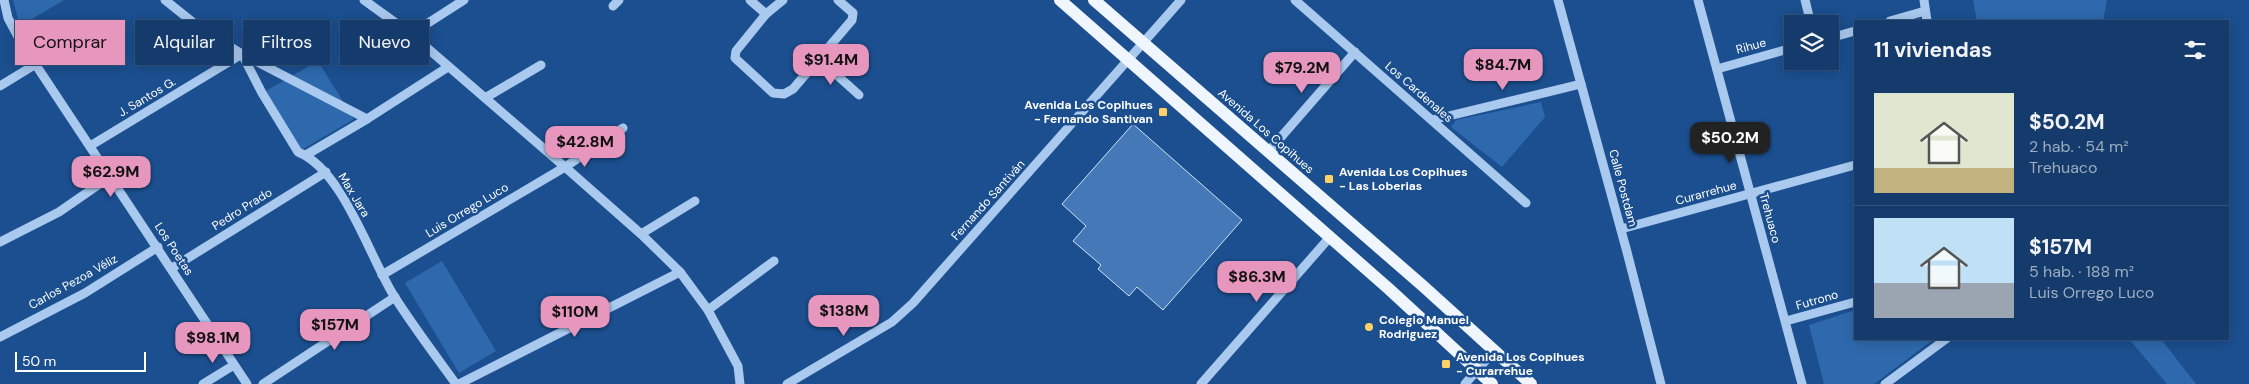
<!DOCTYPE html>
<html lang="es">
<meta charset="utf-8">
<style>
body{margin:0;font-family:"DM Sans",sans-serif;background:#214673;color:#f1f3f6;height:100vh;display:flex;flex-direction:column;font-size:19px;white-space:nowrap}
*{box-sizing:border-box;margin:0}
p{font-size:16px;color:#9dadc1}
.icon{flex:none;width:28px;height:28px;fill:none;stroke:currentColor;stroke-width:2;stroke-linecap:round;stroke-linejoin:round}
.map{position:relative;flex:1;overflow:hidden}
.drawer{position:absolute;left:1854px;top:20px;width:375px;height:320px;display:flex;flex-direction:column;background:#143b6b;border-radius:0px;box-shadow:0 2px 12px #0003,0 0 0 1px #33557e}
.drawer>*{flex:none}
.top-card{position:absolute;left:15px;top:20px;width:475px;height:45px;display:flex;gap:10px}
.controls{position:absolute;left:1784px;top:15px;display:grid;gap:10px}
.controls a{display:grid;place-items:center;width:55px;height:55px;border-radius:0px;background:#143b6b;box-shadow:0 2px 12px #0003,0 0 0 1px #33557e;font-size:25px}
.scale{position:absolute;left:15px;bottom:12px;width:131px;box-sizing:border-box;padding-left:5px;border:2px solid #fff;border-top:0;font-size:14px;line-height:18px;white-space:nowrap;color:#fff;-webkit-text-stroke:4px #1b4f8f;paint-order:stroke}
.price{position:absolute;translate:-50% -42px;padding:0 11px;border-radius:10px;background:#e797bd;color:#111;font-size:16px;line-height:32px;filter:drop-shadow(0 1px 2px #0008)}
.price::after{content:'';position:absolute;left:50%;top:30px;width:15px;height:11px;margin-left:-8px;background:inherit;clip-path:polygon(0 0,100% 0,50% 100%)}
.price.on{background:#222;color:#fff}
ul{padding:0;list-style:none}
li{display:flex;align-items:center;gap:15px;height:125px;padding:0 20px}
li+li{border-top:1px solid #33557e}
li span{display:grid;place-items:center;flex:none;width:140px;height:100px;border-radius:0px;color:#555}
li>.icon{margin-inline-start:auto}
span .icon{width:60px;height:60px;fill:#fffc;stroke-width:1}
li b{font-size:21px}
h2{display:flex;justify-content:space-between;align-items:center;height:60px;padding:0 20px;font-size:21px}
.pill{padding:0 18px;border-radius:0px;background:#143b6b;box-shadow:0 2px 12px #0003,0 0 0 1px #33557e;font-size:18px;line-height:45px}
.pill.on{background:#e797bd;color:#111}
.map>svg:first-child{display:block}
.green{fill:#2e69ad}
.building{fill:#4478b7;stroke:#cfe3fa}
.lines{fill:none;stroke-linecap:round;stroke-linejoin:round}
.minor{stroke:#a9c9ee;stroke-width:9}
.major{stroke:#f0f6ff;stroke-width:12}
.poi-dot{fill:#ffd166;stroke:#1b4f8f;stroke-width:2}
.labels{text-anchor:middle;dominant-baseline:central;stroke-width:5;stroke-linejoin:round;paint-order:stroke}
.street-label{font-size:12px;fill:#fff;stroke:#1b4f8f}
.poi-label{font-size:12px;font-weight:bold;fill:#fff;stroke:#1b4f8f;text-anchor:start}
</style>
<div class="map">
<svg width="2249" height="384" viewBox="0 0 2249 384">
<rect width="100%" height="100%" fill="#1b4f8f"/>
<g class="green">
<path d="M13,0h51l-44,26z"/>
<path d="M1973,0h134l-4,21h-126z"/>
<path d="M318,61l36,58 -56,33 -36,-59z"/>
<path d="M1541,102l4,15 -43,50 -51,-40 5,-7z"/>
<path d="M442,261l54,90 -37,22 -54,-90z"/>
<path d="M1855,310v29h79l-60,45h-50l-15,-59z"/>
<path d="M2129,339h32l35,45h-29z"/>
</g>
<path class="building" d="M1133,124l109,96 -79,90 -26,-23 -8,9 -31,-27 3,-4 -28,-24 13,-15 -24,-22z"/>
<g class="lines">
<g class="minor">
<path d="M4,0l4,18 14,26 225,340"/>
<path d="M165,0l35,28 42,26 20,39 36,59c45,18 71,104 96,144 19,30 41,59 62,88"/>
<path d="M364,0l47,34 154,133 76,67 39,38 28,38 30,56 2,18"/>
<path d="M750,0l16,14"/>
<path d="M783,0l-17,14 -30,37 -1,7 38,35 11,1 9,-5 59,-69 1,-7 -15,-13"/>
<path d="M1295,0l231,203"/>
<path d="M1558,0l69,252 34,132"/>
<path d="M1698,0l104,384"/>
<path d="M1805,0l6,24"/>
<path d="M1924,0l3,21"/>
<path d="M613,6l6,-6"/>
<path d="M1890,21l35,-10"/>
<path d="M411,34l53,-34"/>
<path d="M1830,38l25,-7"/>
<path d="M819,59l40,36"/>
<path d="M1717,69l75,-21"/>
<path d="M0,86l36,-22"/>
<path d="M485,98l56,-33"/>
<path d="M1432,120l149,-36"/>
<path d="M90,146l152,-92 125,65"/>
<path d="M1268,152l87,-100"/>
<path d="M306,155l61,-36 81,-52"/>
<path d="M1621,229l234,-64"/>
<path d="M641,234l54,-33"/>
<path d="M0,242l59,-30 52,-36"/>
<path d="M172,268l154,-96"/>
<path d="M382,275l183,-108 58,-39"/>
<path d="M708,310l66,-49"/>
<path d="M1786,321l69,-19"/>
<path d="M0,337l85,-44 73,-46"/>
<path d="M203,384l31,-19"/>
<path d="M263,384l132,-87"/>
<path d="M459,384l221,-112"/>
<path d="M787,384l105,-62 21,-19 268,-303"/>
<path d="M1201,384l129,-147"/>
<path d="M1465,384l30,-34"/>
<path d="M1885,384l61,-45"/>
</g>
<g class="major">
<path d="M1060,0l329,289 103,95"/>
<path d="M1094,0l329,286 108,98"/>
</g>
</g>
<g class="poi-dot">
<rect x="1158" y="107" width="10" height="10" rx="2.5"/>
<rect x="1324" y="174" width="10" height="10" rx="2.5"/>
<circle cx="1369" cy="327" r="5"/>
<rect x="1441" y="359" width="10" height="10" rx="2.5"/>
</g>
<g class="labels">
<g class="street-label">
<text transform="translate(1751 46) rotate(-15)">Rihue</text>
<text transform="translate(1419 92) rotate(41)">Los Cardenales</text>
<text transform="translate(147 97) rotate(-31)">J. Santos G.</text>
<text transform="translate(1266 131) rotate(41)">Avenida Los Copihues</text>
<text transform="translate(1623 188) rotate(75)">Calle Postdam</text>
<text transform="translate(1706 193) rotate(-15)">Curarrehue</text>
<text transform="translate(354 195) rotate(59)">Max Jara</text>
<text transform="translate(988 200) rotate(-48)">Fernando Santiván</text>
<text transform="translate(242 209) rotate(-32)">Pedro Prado</text>
<text transform="translate(467 210) rotate(-31)">Luis Orrego Luco</text>
<text transform="translate(1770 218) rotate(75)">Trehuaco</text>
<text transform="translate(174 249) rotate(57)">Los Poetas</text>
<text transform="translate(73 282) rotate(-29)">Carlos Pezoa Véliz</text>
<text transform="translate(1817 300) rotate(-16)">Futrono</text>
</g>
<g class="poi-label">
<text x="1153" y="105" text-anchor="end">Avenida Los Copihues<tspan x="1153" dy="14">- Fernando Santivan</tspan></text>
<text x="1339" y="172">Avenida Los Copihues<tspan x="1339" dy="14">- Las Loberias</tspan></text>
<text x="1379" y="320">Colegio Manuel<tspan x="1379" dy="14">Rodriguez</tspan></text>
<text x="1456" y="357">Avenida Los Copihues<tspan x="1456" dy="14">- Curarrehue</tspan></text>
</g>
</g>
</svg>
<div class="controls">
<a><svg class="icon" aria-label="layers" viewBox="0 0 24 24"><path d="M12 4l9 5-9 5-9-5zM3 14l9 5 9-5"/></svg></a>
</div>
<div class="scale">50 m</div>
<b class="price" style="left:831px;top:86px">$91.4M</b>
<b class="price" style="left:1503px;top:91px">$84.7M</b>
<b class="price" style="left:1302px;top:94px">$79.2M</b>
<b class="price on" style="left:1730px;top:164px">$50.2M</b>
<b class="price" style="left:585px;top:168px">$42.8M</b>
<b class="price" style="left:111px;top:198px">$62.9M</b>
<b class="price" style="left:1257px;top:303px">$86.3M</b>
<b class="price" style="left:844px;top:337px">$138M</b>
<b class="price" style="left:575px;top:338px">$110M</b>
<b class="price" style="left:335px;top:351px">$157M</b>
<b class="price" style="left:213px;top:364px">$98.1M</b>
<div class="top-card">
<a class="pill on">Comprar</a>
<a class="pill">Alquilar</a>
<a class="pill">Filtros</a>
<a class="pill">Nuevo</a>
</div>
<section class="drawer">
<h2>11 viviendas<svg class="icon" aria-label="filters" viewBox="0 0 24 24"><path d="M4 7h16M4 17h16"/><circle cx="9" cy="7" r="2"/><circle cx="15" cy="17" r="2"/></svg></h2>
<ul>
<li><span style="background:linear-gradient(#dfe7d0 75%,#c2b280 0)"><svg class="icon" aria-label="home" viewBox="0 0 24 24"><path d="M3 11l9-7 9 7M6 9v11h12V9"/></svg></span><div><b>$50.2M</b><p>2 hab. · 54 m²</p><p>Trehuaco</p></div></li>
<li><span style="background:linear-gradient(#bfe0f5 65%,#9aa5b1 0)"><svg class="icon" aria-label="home" viewBox="0 0 24 24"><path d="M3 11l9-7 9 7M6 9v11h12V9"/></svg></span><div><b>$157M</b><p>5 hab. · 188 m²</p><p>Luis Orrego Luco</p></div></li>
</ul>
</section>
</div>
